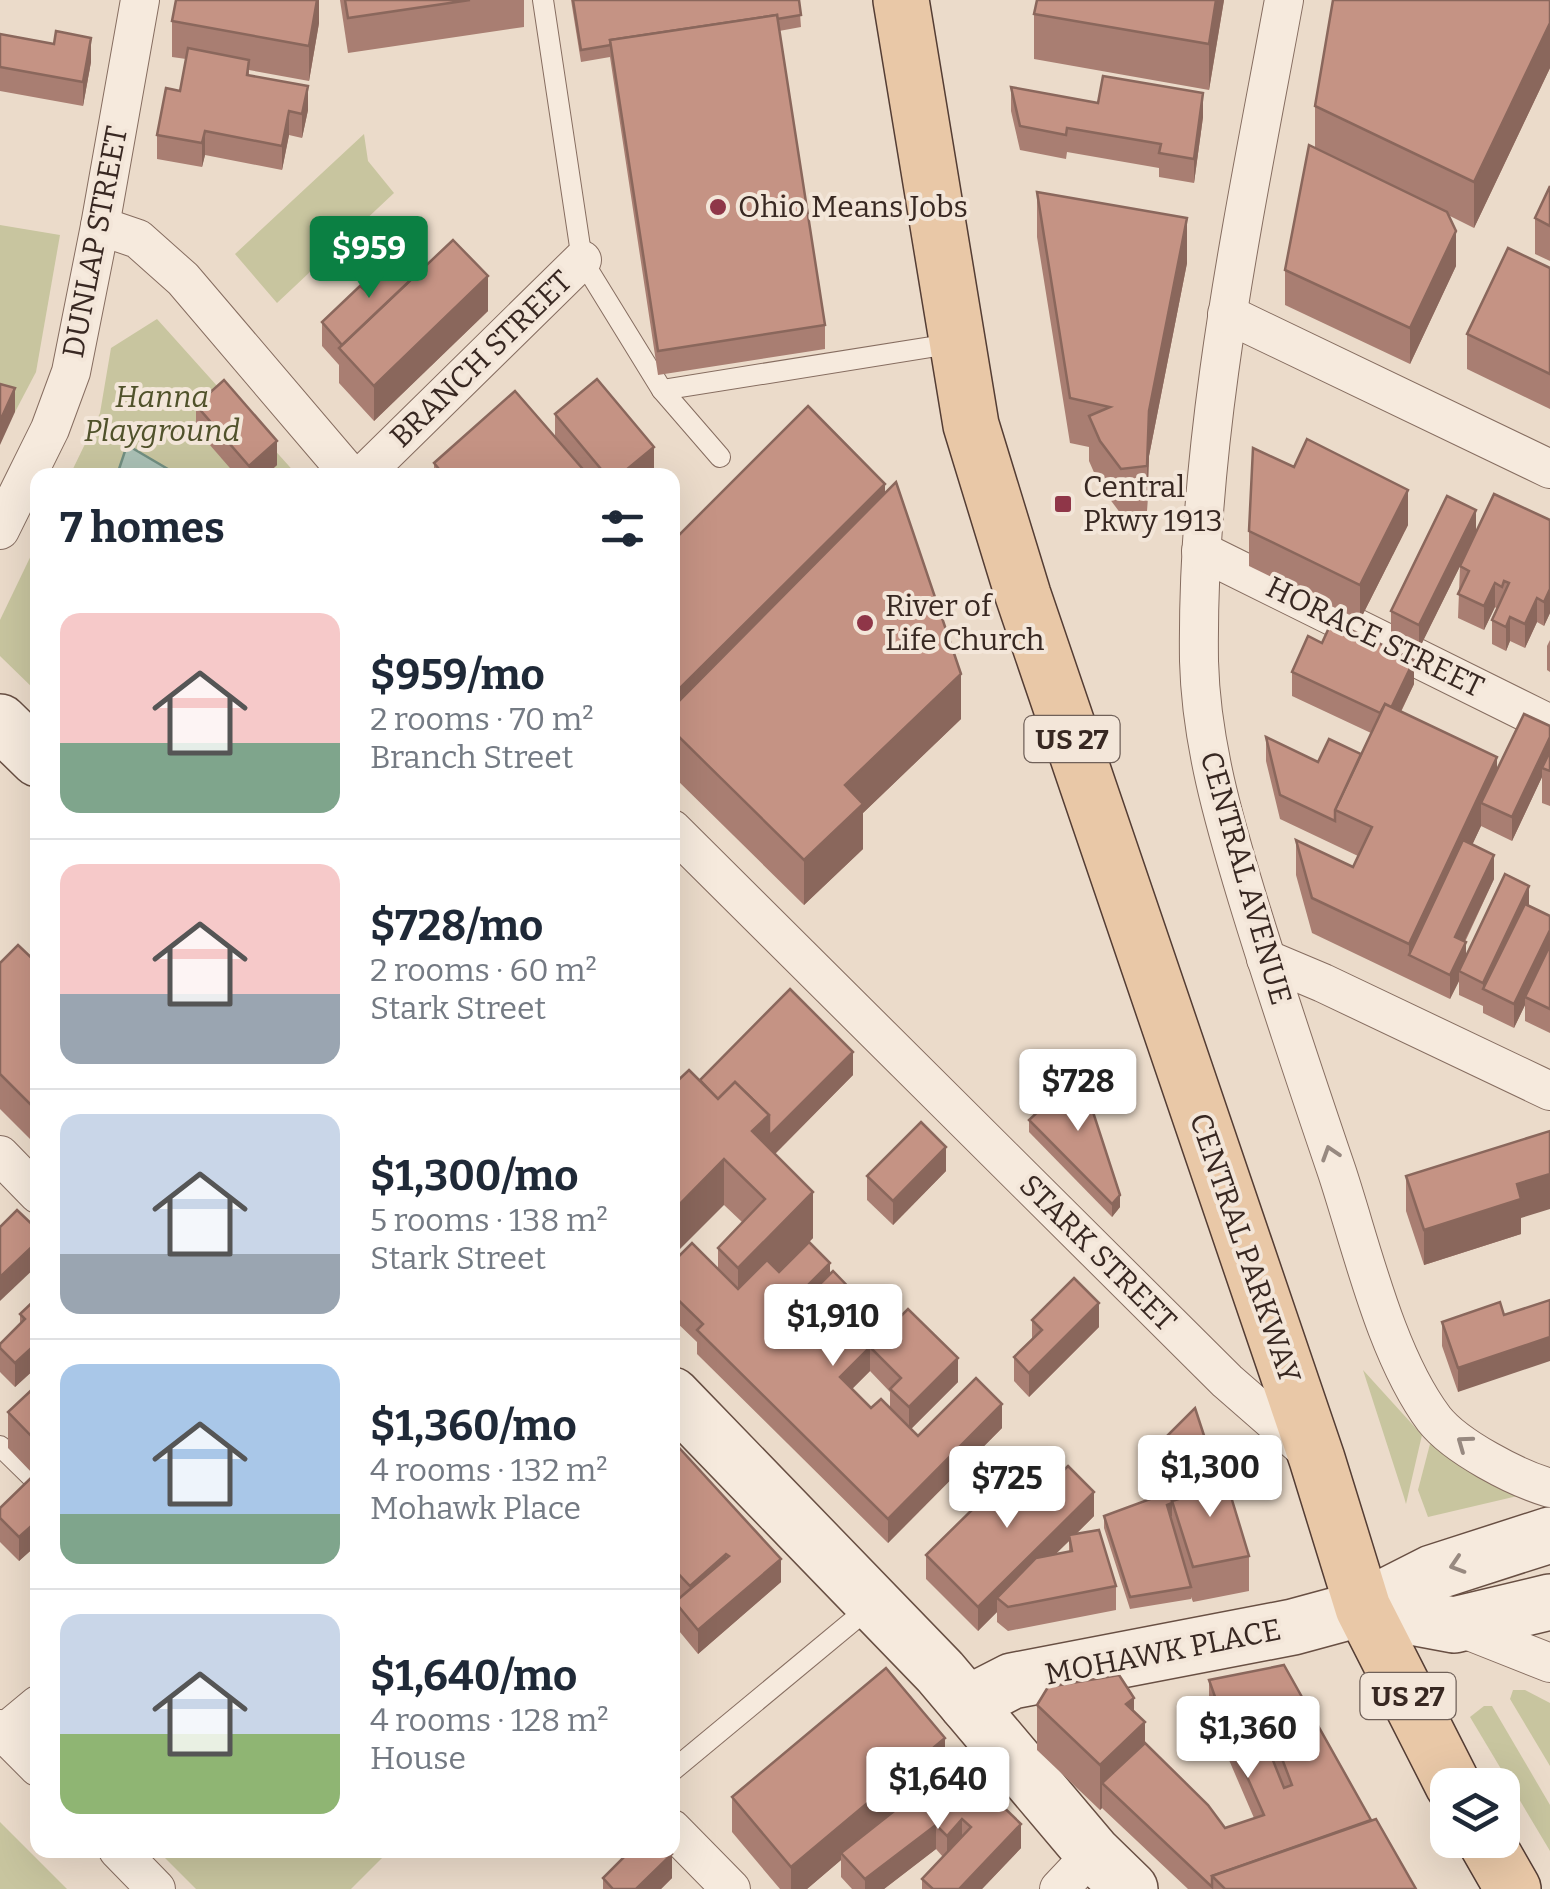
<!DOCTYPE html>
<meta charset="utf-8">
<style>
body{margin:0;font-family:Bitter,serif;background:#f6f6f7;color:#1f2937;height:100vh;display:flex;flex-direction:column;font-size:38px;white-space:nowrap}
*{box-sizing:border-box;margin:0}
p{font-size:32px;color:#747a83}
.icon{flex:none;width:55px;height:55px;fill:none;stroke:currentColor;stroke-width:2;stroke-linecap:round;stroke-linejoin:round}
.map{position:relative;flex:1;overflow:hidden}
.panel{position:absolute;left:30px;top:468px;width:650px;height:1390px;display:flex;flex-direction:column;background:#fff;border-radius:20px;box-shadow:0 10px 40px #0002}
.panel>*{flex:none}
.controls{position:absolute;left:1430px;top:1768px;display:grid;gap:20px}
.controls a{display:grid;place-items:center;width:90px;height:90px;border-radius:20px;background:#fff;box-shadow:0 10px 40px #0002;font-size:50px}
.price{position:absolute;translate:-50% -85px;padding:0 22px;border-radius:10px;background:#fff;color:#222;font-size:32px;line-height:65px;filter:drop-shadow(0 2px 5px #0008)}
.price::after{content:'';position:absolute;left:50%;top:60px;width:30px;height:22px;margin-left:-15px;background:inherit;clip-path:polygon(0 0,100% 0,50% 100%)}
.price.active{background:#0b8043;color:#fff}
ul{padding:0;list-style:none}
li{display:flex;align-items:center;gap:30px;height:250px;padding:0 30px}
li+li{border-top:2px solid #e0e1e3}
li span{display:grid;place-items:center;flex:none;width:280px;height:200px;border-radius:20px;color:#555}
li>.icon{margin-inline-start:auto}
span .icon{width:120px;height:120px;fill:#fffc;stroke-width:1}
li b{font-size:42px}
h2{display:flex;justify-content:space-between;align-items:center;height:120px;padding:0 30px;font-size:42px}
.map>svg:first-child{display:block}
.green{fill:#c8c59f}
.water{fill:#aac0b5;stroke:#718e81;stroke-width:2.5}
.lines{fill:none;stroke-linecap:round;stroke-linejoin:round}
.lane-casing{stroke:#866d60;stroke-width:22}
.street-casing{stroke:#866d60;stroke-width:40}
.secondary-casing{stroke:#684f43;stroke-width:58}
.primary-casing{stroke:#543d34;stroke-width:58}
.lane{stroke:#f6eadd;stroke-width:20}
.street{stroke:#f6eadd;stroke-width:38}
.secondary{stroke:#f6eadd;stroke-width:55}
.primary{stroke:#e9c8a7;stroke-width:55}
.wall{fill:#a97e72;fill-rule:evenodd}
.shaded-wall{fill:#8a675c}
.building{fill:#c59384;stroke:#8a675c;stroke-width:2.5;fill-rule:evenodd}
.oneway{stroke:#978980}
.poi-dot{fill:#8f3648;stroke:#f3e6d9;stroke-width:4}
.labels{text-anchor:middle;dominant-baseline:central;stroke-width:8;stroke-linejoin:round;paint-order:stroke}
.shield{fill:#f3e6d9;stroke:#706159;stroke-width:2.5}
.shield-label{font-size:28px;font-weight:bold;fill:#382822}
.poi-label{font-size:30px;fill:#382822;stroke:#f3e6d9;text-anchor:start}
.street-label{font-size:30px;fill:#382822;stroke:#f3e6d9}
.park-label{font-size:30px;font-style:italic;fill:#50522b;stroke:#f3e6d9}
</style>
<div class="map">
<svg width="1550" height="1889" viewBox="0 0 1550 1889">
<rect width="100%" height="100%" fill="#ebdbca"/>
<g class="green">
<path d="M364,134l4,27 26,32 -117,110 -42,-49z"/>
<path d="M0,225l60,10 -24,137 -21,40 -15,-4z"/>
<path d="M157,319l140,156h-227l30,-62 11,-65z"/>
<path d="M37,543v149l-37,-36v-36z"/>
<path d="M1363,1370l59,65 -16,69 -2,-7z"/>
<path d="M1430,1444l96,50 -98,23 -10,-27z"/>
<path d="M1513,1690h12l25,13v63l-40,-67z"/>
<path d="M1484,1706h8l58,99v46l-80,-134z"/>
<path d="M0,1822l67,67h-67z"/>
<path d="M157,1850h233l-39,39h-155z"/>
</g>
<path class="water" d="M127,445l51,30h-61z"/>
<g class="lines">
<defs>
<g id="lane">
<path d="M543,0l39,260 80,130 58,67"/>
<path d="M662,390l294,-47"/>
<path d="M0,1446l38,37"/>
<path d="M672,1771l199,-165"/>
</g>
<g id="street">
<path d="M1284,0c-40,218 -88,438 -85,661 2,81 25,160 48,236 28,92 59,184 90,275 25,76 49,183 97,247 22,28 82,59 116,69"/>
<path d="M100,226l38,13 45,40 167,196"/>
<path d="M1227,314l323,155"/>
<path d="M363,475l219,-215"/>
<path d="M0,530l50,-101 21,-57 29,-146 40,-226"/>
<path d="M1201,551l349,173"/>
<path d="M672,829l555,552 86,75"/>
<path d="M1266,959l57,24 227,108"/>
<path d="M0,1155l38,39"/>
<path d="M1454,1625l96,38"/>
<path d="M0,1729l38,38"/>
<path d="M4,1733l34,-28"/>
<path d="M672,1829l59,60"/>
<path d="M118,1850l38,39"/>
<path d="M1059,1889l34,-36"/>
</g>
<g id="secondary">
<path d="M0,722l38,37"/>
<path d="M672,1395l268,277 153,181 37,36"/>
<path d="M1363,1608l91,17 96,-23"/>
<path d="M967,1704l45,-23 281,-54 70,-19 69,-35 118,-38"/>
</g>
<g id="primary">
<path d="M901,0l70,425 52,170 294,864 46,149 90,177"/>
<path d="M1485,1840l28,49"/>
</g>
</defs>
<use href="#lane" class="lane-casing"/>
<use href="#street" class="street-casing"/>
<use href="#secondary" class="secondary-casing"/>
<use href="#primary" class="primary-casing"/>
<use href="#lane" class="lane"/>
<use href="#street" class="street"/>
<use href="#secondary" class="secondary"/>
<use href="#primary" class="primary"/>
</g>
<g class="wall">
<path d="M319,0v23l-10,58 -60,-11v5l59,35 -6,28 -13,-3 -7,35 -77,-15 -3,12 -45,-8v-24l23,-44 6,-32 -14,-2v-36z"/>
<path d="M340,0h184v27l-176,26z"/>
<path d="M571,0h228l2,27 -22,4 46,294v24l-167,26 -48,-318 -29,5z"/>
<path d="M1224,0l-15,90 -175,-31v-45z"/>
<path d="M1550,0v68l-76,160 -26,-13 8,51 -46,98 -125,-59v-35l30,-122v-42z"/>
<path d="M0,34l91,28 -8,44 -83,-15z"/>
<path d="M1011,87l87,16 105,14 -9,66 -35,-6v-9l-92,-16 -1,7 -46,-9 -9,-39z"/>
<path d="M1550,186v75l-15,-7v-36z"/>
<path d="M1037,192l150,71 -38,193 -2,55 -26,3 -21,-28 -11,-25v-14l-19,-4 -33,-206z"/>
<path d="M1550,268v141l-83,-40v-35z"/>
<path d="M419,272l69,39 -114,110 -35,-38v-18l-17,-19v-24l44,-31z"/>
<path d="M196,405l81,60 -11,10h-30l-40,-46z"/>
<path d="M555,414l99,57 -6,4h-214v-12l121,-26z"/>
<path d="M885,492l76,227 -98,94v36l-59,56 -132,-130v-233z"/>
<path d="M1550,520v93l-6,13 -7,-4 -12,26 -15,-7 -4,10 -14,-7v-24l5,-11 -2,-2 -11,23 -26,-12 2,-52 2,-4 -43,87 -28,-14v-24l85,-79z"/>
<path d="M1408,525l-48,95 -111,-54v-35z"/>
<path d="M1550,640v32l-3,-2v-24z"/>
<path d="M1292,672l122,12 -13,28 96,57 53,-43v80l-8,-3v-26l-30,64 -31,-15 -9,19 22,34 -29,63 1,14 63,-50 21,10v117l-25,-12v-16l-11,23 -31,-15v-7l-24,-11v-14l-9,18 -138,-66 -16,-58v-35l57,27 5,-11 -78,-37 -14,-58v-24l52,25 43,-8 10,-21 -79,-37z"/>
<path d="M0,963l38,1v183l-38,-38z"/>
<path d="M853,1075l-78,79 38,84 -4,4 51,76 98,64 -47,47 7,7 84,-8 -114,115 -191,-189v-12l-25,-24v-55l46,6v-21l24,-26 -18,-17 -24,-125zM870,1371l20,21v16h-19l-19,-19z"/>
<path d="M1029,1120l91,87 -8,10 -83,-85z"/>
<path d="M946,1171l-53,54 -26,-25v-24z"/>
<path d="M1406,1176l115,42v16l-97,31 -18,-54z"/>
<path d="M38,1297v69l-23,21 -15,-15v-28l20,-20v-10z"/>
<path d="M1504,1315l-46,77 -16,-46v-24z"/>
<path d="M1032,1320l67,7 -70,70 -15,-16v-24l18,-17z"/>
<path d="M38,1384v160l-19,17 -19,-19v-34l34,-33 -26,-27v-36z"/>
<path d="M672,1440l109,142 -83,72 -23,-28v-24l4,-3 -7,-8z"/>
<path d="M1155,1448l60,21 34,87v35l-56,11 -2,-5v2l-61,10 -26,-81v-12l58,-21 -7,-35z"/>
<path d="M1045,1488l49,28 -17,17 39,53v24l-108,21 -11,-9v-10l-19,19 -52,-52v-24l58,-48zM1069,1541v11l-14,2z"/>
<path d="M1284,1665l87,155 45,69h-228l-86,-81 -2,2 -63,-60v-45l97,7 11,31 80,85 29,-10 -25,-58 -20,-56v-24z"/>
<path d="M945,1770l76,78 -39,41h-60v-10l21,-22 -7,-8 -52,40h-32l-11,-12v-17l-34,29h-27l-48,-57v-35z"/>
<path d="M603,1878h69l-11,11h-58z"/>
</g>
<g class="shaded-wall">
<path d="M317,0h2v23l-10,58v-35z"/>
<path d="M1216,0h8l-15,90v-46z"/>
<path d="M1550,23v45l-76,160v-46z"/>
<path d="M91,38v24l-8,44v-24z"/>
<path d="M308,86v24l-6,28v-24z"/>
<path d="M1203,93v24l-9,66v-24z"/>
<path d="M289,111v24l-7,35v-24z"/>
<path d="M205,131v24l-3,12v-24z"/>
<path d="M1187,218v45l-38,193 -2,55v-45l2,-55z"/>
<path d="M1456,231v35l-46,98v-36z"/>
<path d="M488,276v35l-114,110v-35z"/>
<path d="M15,388v24l-15,33v-24z"/>
<path d="M277,441v24l-11,10h-17v-9z"/>
<path d="M654,447v24l-6,4h-28z"/>
<path d="M885,484v24l-213,212v-24z"/>
<path d="M1408,490v35l-48,95v-35z"/>
<path d="M1476,510v24l-57,115v-24z"/>
<path d="M1495,583v24l-11,23v-24z"/>
<path d="M1550,589v24l-6,13v-24z"/>
<path d="M1537,598v24l-12,26v-24z"/>
<path d="M1510,617v24l-4,10v-24z"/>
<path d="M1414,660v24l-27,56v-24z"/>
<path d="M961,674v45l-98,94v36l-59,56v-45l41,-75z"/>
<path d="M1550,737v24l-8,7v9l-30,64v-24z"/>
<path d="M1497,757v35l-16,11v23l-62,133 -10,-4v-11z"/>
<path d="M1494,855v24l-39,82v-24z"/>
<path d="M1529,886v24l-46,80v-7z"/>
<path d="M1550,930v24l-25,43v8l-11,23v-24z"/>
<path d="M1466,942v24l-7,5v10l-9,18v-24z"/>
<path d="M853,1052v23l-101,102v-46l17,-16z"/>
<path d="M946,1147v24l-53,54v-24z"/>
<path d="M724,1159v46l-52,52v-45z"/>
<path d="M1550,1174v35l-29,9v16l-97,31v-35l93,-46z"/>
<path d="M813,1192v46l-75,75v-45z"/>
<path d="M1120,1195v12l-8,10v-13z"/>
<path d="M38,1241v24l-38,36v-24z"/>
<path d="M830,1263v24l-60,60v-24z"/>
<path d="M860,1299v24l-26,26v-24z"/>
<path d="M1099,1303v24l-70,70v-24z"/>
<path d="M1550,1337v24l-92,31v-24z"/>
<path d="M38,1342v24l-23,21v-24z"/>
<path d="M870,1347v24l-30,30v-24z"/>
<path d="M958,1358v24l-49,49v-24z"/>
<path d="M1002,1404v24l-114,115v-24z"/>
<path d="M1094,1492v24l-24,24 -1,-5v6l-64,63 -8,-6v14l-19,19v-24z"/>
<path d="M1172,1503v13l-5,1v-12z"/>
<path d="M38,1520v24l-19,17v-24z"/>
<path d="M726,1554v24l-36,32v-24z"/>
<path d="M781,1559v23l-83,72v-24z"/>
<path d="M1134,1698v34l11,-10v45l-43,16v25l-2,2v-45l26,-61z"/>
<path d="M1270,1727v24l-20,8v-24z"/>
<path d="M945,1738v35l-104,80v7l-34,29h-16v-22z"/>
<path d="M962,1819v24l-15,17v-24z"/>
<path d="M1021,1824v24l-39,41h-23z"/>
<path d="M936,1825v24l-52,40h-19v-10z"/>
<path d="M672,1854v24l-11,11h-25z"/>
</g>
<g class="building">
<path d="M176,0h141l-8,46 -137,-25z"/>
<path d="M345,0h125l-122,18z"/>
<path d="M573,0h226l2,15 -24,4v-4l-167,25 1,5 -30,5z"/>
<path d="M1037,0h179l-7,44 -175,-30z"/>
<path d="M1333,0h217v23l-76,159 -159,-76z"/>
<path d="M777,15l48,310 -167,26 -48,-311z"/>
<path d="M56,31l35,7 -8,44 -83,-15v-33l54,10z"/>
<path d="M188,48l61,12 -2,15 61,11 -6,28 -13,-3 -7,35 -77,-15 -3,12 -45,-8 9,-47 14,3z"/>
<path d="M1103,76l100,17 -9,66 -35,-6 2,-9 -94,-16 -1,7 -46,-9 -9,-39 87,16z"/>
<path d="M1309,145l138,67 9,19 -46,97 -125,-58z"/>
<path d="M1550,186v40l-15,-8z"/>
<path d="M1037,192l150,26 -38,193 -2,55 -26,3 -21,-28 -11,-25 21,-9 -40,-9z"/>
<path d="M453,240l35,36 -114,110 -35,-38z"/>
<path d="M1508,248l42,20v106l-83,-40z"/>
<path d="M405,255l14,17 -77,73 -20,-23 38,-36 6,5z"/>
<path d="M597,379l57,68 -34,28h-14l-51,-61z"/>
<path d="M224,380l53,61 -28,25 -53,-61z"/>
<path d="M0,384l15,4 -15,33z"/>
<path d="M515,391l73,84h-144l-10,-12z"/>
<path d="M808,406l77,78 -213,212v-154z"/>
<path d="M1307,439l101,51 -48,95 -111,-54 4,-83 41,19z"/>
<path d="M896,482l65,192 -116,111 18,19 -59,56 -132,-130v-22z"/>
<path d="M1494,494l56,26v69l-6,13 -7,-4 -12,26 -15,-7 -4,10 -14,-7 17,-37 -5,-2 -2,6 -7,-4 -11,23 -26,-12 11,-23 -9,-5z"/>
<path d="M1447,496l29,14 -57,115 -28,-14z"/>
<path d="M1332,621l82,39 -23,48 -6,-4 -5,9 -88,-41 16,-36 14,7z"/>
<path d="M1385,704l112,53 -88,187 -97,-46 -16,-58 57,27 19,-40 -37,-17z"/>
<path d="M1524,714l26,12v11l-38,80 -31,-14z"/>
<path d="M1266,737l52,25 11,-23 32,15 -26,56v11l-55,-26z"/>
<path d="M1550,751v20l-8,-3z"/>
<path d="M1463,840l31,15 -39,82 11,5 -16,33 -41,-20z"/>
<path d="M1505,874l24,12 -46,97 -24,-12z"/>
<path d="M1525,904l25,12v14l-36,74 -31,-15z"/>
<path d="M18,945l20,19v148l-38,-38v-111z"/>
<path d="M1550,945v64l-25,-12z"/>
<path d="M790,989l63,63 -84,84v-21l-34,-33 -17,17 -18,-19z"/>
<path d="M1070,1068l10,4 40,123 -8,9 -83,-84 33,-31z"/>
<path d="M689,1070l29,29 17,-17 34,33 -17,16 61,61 -75,76 -20,-20 47,-49 -41,-40 -52,53v-126z"/>
<path d="M921,1122l25,25 -53,54 -26,-25z"/>
<path d="M1550,1131v43l-33,10 4,15 -97,31 -18,-54z"/>
<path d="M17,1210l21,20v11l-38,36v-50z"/>
<path d="M809,1242l21,21 -60,60 5,6 58,-58 27,28 -26,26 10,10 34,-35 20,19 10,-10 50,49 -49,49 -19,-18 11,-11 -31,-31 -30,30 31,31 10,-9 37,37 58,-58 26,26 -114,115 -191,-189 6,-6 -31,-30v-31l20,-20 46,46 29,-29 12,12z"/>
<path d="M1074,1278l25,25 -70,70 -15,-16 28,-27 -10,-10z"/>
<path d="M38,1297v45l-23,21 -15,-15v-4l25,-25 -5,-5z"/>
<path d="M1550,1300v37l-92,31 -16,-46 58,-20 4,13z"/>
<path d="M38,1384v59l-30,-31z"/>
<path d="M1195,1408l20,61 -29,8v20l-14,4v2l-5,2 24,82 -61,10 -26,-81 60,-22 -9,-46z"/>
<path d="M672,1440l109,119 -83,71 -23,-28 54,-46 -3,-2 -36,32 -18,-19v-59l6,-5 -6,-6z"/>
<path d="M1068,1466l26,26 -116,115 -52,-52 53,-52 5,4 40,-40 21,21z"/>
<path d="M1222,1467l27,89 -56,11 -21,-66 20,-6 -6,-18z"/>
<path d="M35,1474l3,3v43l-19,17 -19,-19v-10z"/>
<path d="M1099,1530l17,56 -108,21 -11,-9 39,-40 36,-7 -3,-16z"/>
<path d="M1284,1665l87,155 -159,56v11l-110,-104 43,-40 63,62 17,23 39,-13 -35,-79 -20,-56zM1270,1727l22,58 -8,3 -16,-40 -10,1 -8,-14z"/>
<path d="M886,1668l59,70 -154,129 -59,-70z"/>
<path d="M1119,1675l15,23 -8,6 19,18 -45,43 -63,-60 11,-18z"/>
<path d="M946,1770l33,32 9,-10 33,32 -62,65h-26l-11,-10 49,-52 -9,-8 -15,17 -11,-11 -71,54 -24,-26z"/>
<path d="M1376,1819l40,70h-191l-13,-13z"/>
<path d="M631,1850h37l4,4 -36,35h-23l-10,-11z"/>
</g>
<defs><path id="oneway-chevron" d="M-2-3.5L2.5 0L-2 3.5" fill="none" stroke-width="1.6" stroke-linecap="round" stroke-linejoin="round" transform="scale(2.5)"/></defs>
<g class="oneway">
<use href="#oneway-chevron" transform="translate(1330 1153) rotate(-108)"/>
<use href="#oneway-chevron" transform="translate(1464 1443) rotate(-144)"/>
<use href="#oneway-chevron" transform="translate(1457 1565) rotate(162)"/>
</g>
<g class="poi-dot">
<circle cx="718" cy="207" r="10"/>
<rect x="1053" y="494" width="20" height="20" rx="5"/>
<circle cx="865" cy="623" r="10"/>
</g>
<g class="labels">
<g class="shield">
<rect x="1024.5" y="716" width="95" height="46" rx="8"/>
<rect x="1360.5" y="1673" width="95" height="46" rx="8"/>
</g>
<g class="shield-label">
<text x="1072" y="739">US 27</text>
<text x="1408" y="1696">US 27</text>
</g>
<g class="poi-label">
<text x="738" y="207">Ohio Means Jobs</text>
<text x="1083" y="487">Central<tspan x="1083" dy="34">Pkwy 1913</tspan></text>
<text x="885" y="606">River of<tspan x="885" dy="34">Life Church</tspan></text>
</g>
<g class="street-label">
<text transform="translate(95 242) rotate(-79)">DUNLAP STREET</text>
<text transform="translate(481 359) rotate(-44)">BRANCH STREET</text>
<text transform="translate(1375 637) rotate(26)">HORACE STREET</text>
<text transform="translate(1246 878) rotate(74)">CENTRAL AVENUE</text>
<text transform="translate(1245 1248) rotate(71)">CENTRAL PARKWAY</text>
<text transform="translate(1098 1253) rotate(45)">STARK STREET</text>
<text transform="translate(1163 1652) rotate(-11)">MOHAWK PLACE</text>
</g>
<g class="park-label">
<text x="162" y="397">Hanna<tspan x="162" dy="34">Playground</tspan></text>
</g>
</g>
</svg>
<div class="controls">
<a><svg class="icon" aria-label="layers" viewBox="0 0 24 24"><path d="M12 4l9 5-9 5-9-5zM3 14l9 5 9-5"/></svg></a>
</div>
<b class="price active" style="left:369px;top:301px">$959</b>
<b class="price" style="left:1078px;top:1134px">$728</b>
<b class="price" style="left:833px;top:1369px">$1,910</b>
<b class="price" style="left:1210px;top:1520px">$1,300</b>
<b class="price" style="left:1007px;top:1531px">$725</b>
<b class="price" style="left:1248px;top:1781px">$1,360</b>
<b class="price" style="left:938px;top:1832px">$1,640</b>
<section class="panel">
<h2>7 homes<svg class="icon" aria-label="filters" viewBox="0 0 24 24"><path d="M4 7h16M4 17h16"/><circle cx="9" cy="7" r="2"/><circle cx="15" cy="17" r="2"/></svg></h2>
<ul>
<li><span style="background:linear-gradient(#f6c9c9 65%,#7fa58c 0)"><svg class="icon" aria-label="home" viewBox="0 0 24 24"><path d="M3 11l9-7 9 7M6 9v11h12V9"/></svg></span><div><b>$959/mo</b><p>2 rooms · 70 m²</p><p>Branch Street</p></div></li>
<li><span style="background:linear-gradient(#f6c9c9 65%,#9aa5b1 0)"><svg class="icon" aria-label="home" viewBox="0 0 24 24"><path d="M3 11l9-7 9 7M6 9v11h12V9"/></svg></span><div><b>$728/mo</b><p>2 rooms · 60 m²</p><p>Stark Street</p></div></li>
<li><span style="background:linear-gradient(#c9d6e8 70%,#9aa5b1 0)"><svg class="icon" aria-label="home" viewBox="0 0 24 24"><path d="M3 11l9-7 9 7M6 9v11h12V9"/></svg></span><div><b>$1,300/mo</b><p>5 rooms · 138 m²</p><p>Stark Street</p></div></li>
<li><span style="background:linear-gradient(#a9c7e8 75%,#7fa58c 0)"><svg class="icon" aria-label="home" viewBox="0 0 24 24"><path d="M3 11l9-7 9 7M6 9v11h12V9"/></svg></span><div><b>$1,360/mo</b><p>4 rooms · 132 m²</p><p>Mohawk Place</p></div></li>
<li><span style="background:linear-gradient(#c9d6e8 60%,#8fb573 0)"><svg class="icon" aria-label="home" viewBox="0 0 24 24"><path d="M3 11l9-7 9 7M6 9v11h12V9"/></svg></span><div><b>$1,640/mo</b><p>4 rooms · 128 m²</p><p>House</p></div></li>
</ul>
</section>
</div>
